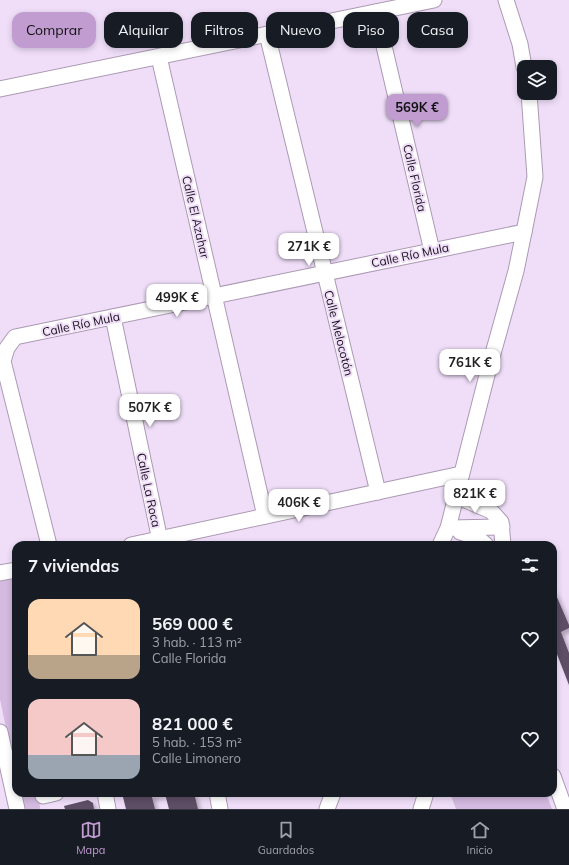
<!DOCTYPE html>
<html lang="es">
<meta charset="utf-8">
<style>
body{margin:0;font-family:Mulish,sans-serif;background:#242831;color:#f1f3f6;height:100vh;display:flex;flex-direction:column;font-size:15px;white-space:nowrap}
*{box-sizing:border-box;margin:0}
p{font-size:13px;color:#9ea1a6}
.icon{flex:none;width:22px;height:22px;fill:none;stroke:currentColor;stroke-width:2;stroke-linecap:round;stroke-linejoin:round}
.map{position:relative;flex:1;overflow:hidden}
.details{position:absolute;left:12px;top:541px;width:545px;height:256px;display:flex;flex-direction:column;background:#171b24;border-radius:12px;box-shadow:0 2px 6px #0003}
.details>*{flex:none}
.guide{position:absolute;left:12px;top:12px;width:545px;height:36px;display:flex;gap:8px}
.fabs{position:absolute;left:517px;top:60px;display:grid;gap:8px}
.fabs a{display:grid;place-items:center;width:40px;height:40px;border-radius:8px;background:#171b24;box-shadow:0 2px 6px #0003;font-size:20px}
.price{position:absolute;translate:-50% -34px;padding:0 9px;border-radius:8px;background:#fff;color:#222;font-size:13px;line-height:26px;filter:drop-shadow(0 1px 2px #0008)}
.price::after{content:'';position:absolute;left:50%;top:24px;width:12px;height:9px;margin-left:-6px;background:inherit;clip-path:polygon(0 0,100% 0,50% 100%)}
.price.current{background:#c09cd0;color:#111}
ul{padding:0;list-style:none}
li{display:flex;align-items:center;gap:12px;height:100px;padding:0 16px}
li span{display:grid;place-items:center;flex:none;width:112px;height:80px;border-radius:12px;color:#555}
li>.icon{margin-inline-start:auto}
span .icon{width:48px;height:48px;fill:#fffc;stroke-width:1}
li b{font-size:17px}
h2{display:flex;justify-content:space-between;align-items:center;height:48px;padding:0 16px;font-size:17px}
.tag{padding:0 14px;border-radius:12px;background:#171b24;box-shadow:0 2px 6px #0003;font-size:14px;line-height:36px}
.tag.current{background:#c09cd0;color:#111}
.tabs{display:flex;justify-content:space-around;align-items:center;height:56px;border-top:1px solid #363941;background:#171b24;font-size:11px;color:#9ea1a6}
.tabs a{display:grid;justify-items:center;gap:2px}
.tabs .current{color:#c09cd0}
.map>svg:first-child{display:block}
.green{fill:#d4b9e0}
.building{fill:#5d4d65;filter:url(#shadow)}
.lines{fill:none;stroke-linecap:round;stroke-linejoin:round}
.street-casing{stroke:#ac9ab4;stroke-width:17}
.street{stroke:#fff;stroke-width:15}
.labels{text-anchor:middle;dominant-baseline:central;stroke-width:4;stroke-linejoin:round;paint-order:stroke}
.street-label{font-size:12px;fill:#161019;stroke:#f0def9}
</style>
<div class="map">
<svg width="569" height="809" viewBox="0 0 569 809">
<defs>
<filter id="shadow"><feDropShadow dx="3.5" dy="3.5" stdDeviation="2" flood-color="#0004"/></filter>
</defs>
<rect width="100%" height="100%" fill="#f0def9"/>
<g class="green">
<path d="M16,578v199l-16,-78v-118z"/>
<path d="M19,793h20l1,16h-17z"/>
<path d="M450,793h96l6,16h-96z"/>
</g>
<g class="building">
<path d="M553,588l16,37v3l-8,4 8,21v32l-16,-41z"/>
<path d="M140,793h54l4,16h-29l-4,-15 -13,3 3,12h-29l-3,-12z"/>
<path d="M88,800l5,3 1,6h-29l-1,-3z"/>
</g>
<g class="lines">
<defs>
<g id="street">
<path d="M506,0l14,44 4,23"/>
<path d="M376,12l56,239"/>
<path d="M267,34l111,458"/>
<path d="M159,57l106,459"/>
<path d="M0,89l434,-89"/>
<path d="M113,317l48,228"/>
<path d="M456,496l35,15 10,11 2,23"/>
<path d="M448,528l54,-1"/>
<path d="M460,532l17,5 9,8"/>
<path d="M49,545l-46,-184 4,-13 8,-11 509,-105"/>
<path d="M131,545l330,-71"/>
<path d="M440,545l8,-17 39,-153 29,-104 8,-39 11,-55 -6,-84"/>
<path d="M0,573l16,-3"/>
<path d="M0,732l17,77"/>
<path d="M553,776l12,33"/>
<path d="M105,793l3,16"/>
<path d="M217,793l3,16"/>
<path d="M43,796l13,-3"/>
<path d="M327,809l6,-16"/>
<path d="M421,809l5,-16"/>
</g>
</defs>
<use href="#street" class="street-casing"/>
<use href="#street" class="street"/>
</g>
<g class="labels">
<g class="street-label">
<text transform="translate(415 178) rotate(77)">Calle Florida</text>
<text transform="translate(196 217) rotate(77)">Calle El Azahar</text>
<text transform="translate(410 255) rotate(-12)">Calle Río Mula</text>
<text transform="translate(81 324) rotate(-12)">Calle Río Mula</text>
<text transform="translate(339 333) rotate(76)">Calle Melocotón</text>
<text transform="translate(149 490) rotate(78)">Calle La Roca</text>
</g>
</g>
</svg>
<div class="fabs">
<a><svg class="icon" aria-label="layers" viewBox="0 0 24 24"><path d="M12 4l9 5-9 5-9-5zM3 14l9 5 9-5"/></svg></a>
</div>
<b class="price current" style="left:417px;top:128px">569K €</b>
<b class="price" style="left:309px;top:267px">271K €</b>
<b class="price" style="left:177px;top:318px">499K €</b>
<b class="price" style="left:470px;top:383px">761K €</b>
<b class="price" style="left:150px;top:428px">507K €</b>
<b class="price" style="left:475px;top:514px">821K €</b>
<b class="price" style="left:299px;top:523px">406K €</b>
<div class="guide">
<a class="tag current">Comprar</a>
<a class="tag">Alquilar</a>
<a class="tag">Filtros</a>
<a class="tag">Nuevo</a>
<a class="tag">Piso</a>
<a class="tag">Casa</a>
</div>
<section class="details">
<h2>7 viviendas<svg class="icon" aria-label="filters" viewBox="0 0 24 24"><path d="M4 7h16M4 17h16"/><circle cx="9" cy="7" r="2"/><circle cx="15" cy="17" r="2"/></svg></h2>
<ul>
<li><span style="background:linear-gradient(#ffd9b3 70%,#b9a48a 0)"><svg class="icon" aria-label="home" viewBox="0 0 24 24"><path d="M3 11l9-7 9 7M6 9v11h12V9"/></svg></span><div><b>569 000 €</b><p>3 hab. · 113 m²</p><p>Calle Florida</p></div><svg class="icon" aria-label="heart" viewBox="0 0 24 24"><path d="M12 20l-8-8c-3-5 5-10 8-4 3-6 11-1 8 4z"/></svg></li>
<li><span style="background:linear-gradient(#f6c9c9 70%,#9aa5b1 0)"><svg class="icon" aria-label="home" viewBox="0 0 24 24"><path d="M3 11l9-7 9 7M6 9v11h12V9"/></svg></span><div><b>821 000 €</b><p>5 hab. · 153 m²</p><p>Calle Limonero</p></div><svg class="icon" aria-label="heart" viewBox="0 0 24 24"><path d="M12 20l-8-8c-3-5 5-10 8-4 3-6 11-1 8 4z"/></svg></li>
</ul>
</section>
</div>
<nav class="tabs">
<a class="current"><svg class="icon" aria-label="map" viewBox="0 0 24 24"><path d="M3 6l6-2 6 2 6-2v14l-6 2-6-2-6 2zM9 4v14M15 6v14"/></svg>Mapa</a>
<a><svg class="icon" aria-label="saved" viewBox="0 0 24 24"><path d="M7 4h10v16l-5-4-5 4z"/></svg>Guardados</a>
<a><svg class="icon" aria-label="home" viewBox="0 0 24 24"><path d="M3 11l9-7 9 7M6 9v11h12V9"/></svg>Inicio</a>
</nav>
